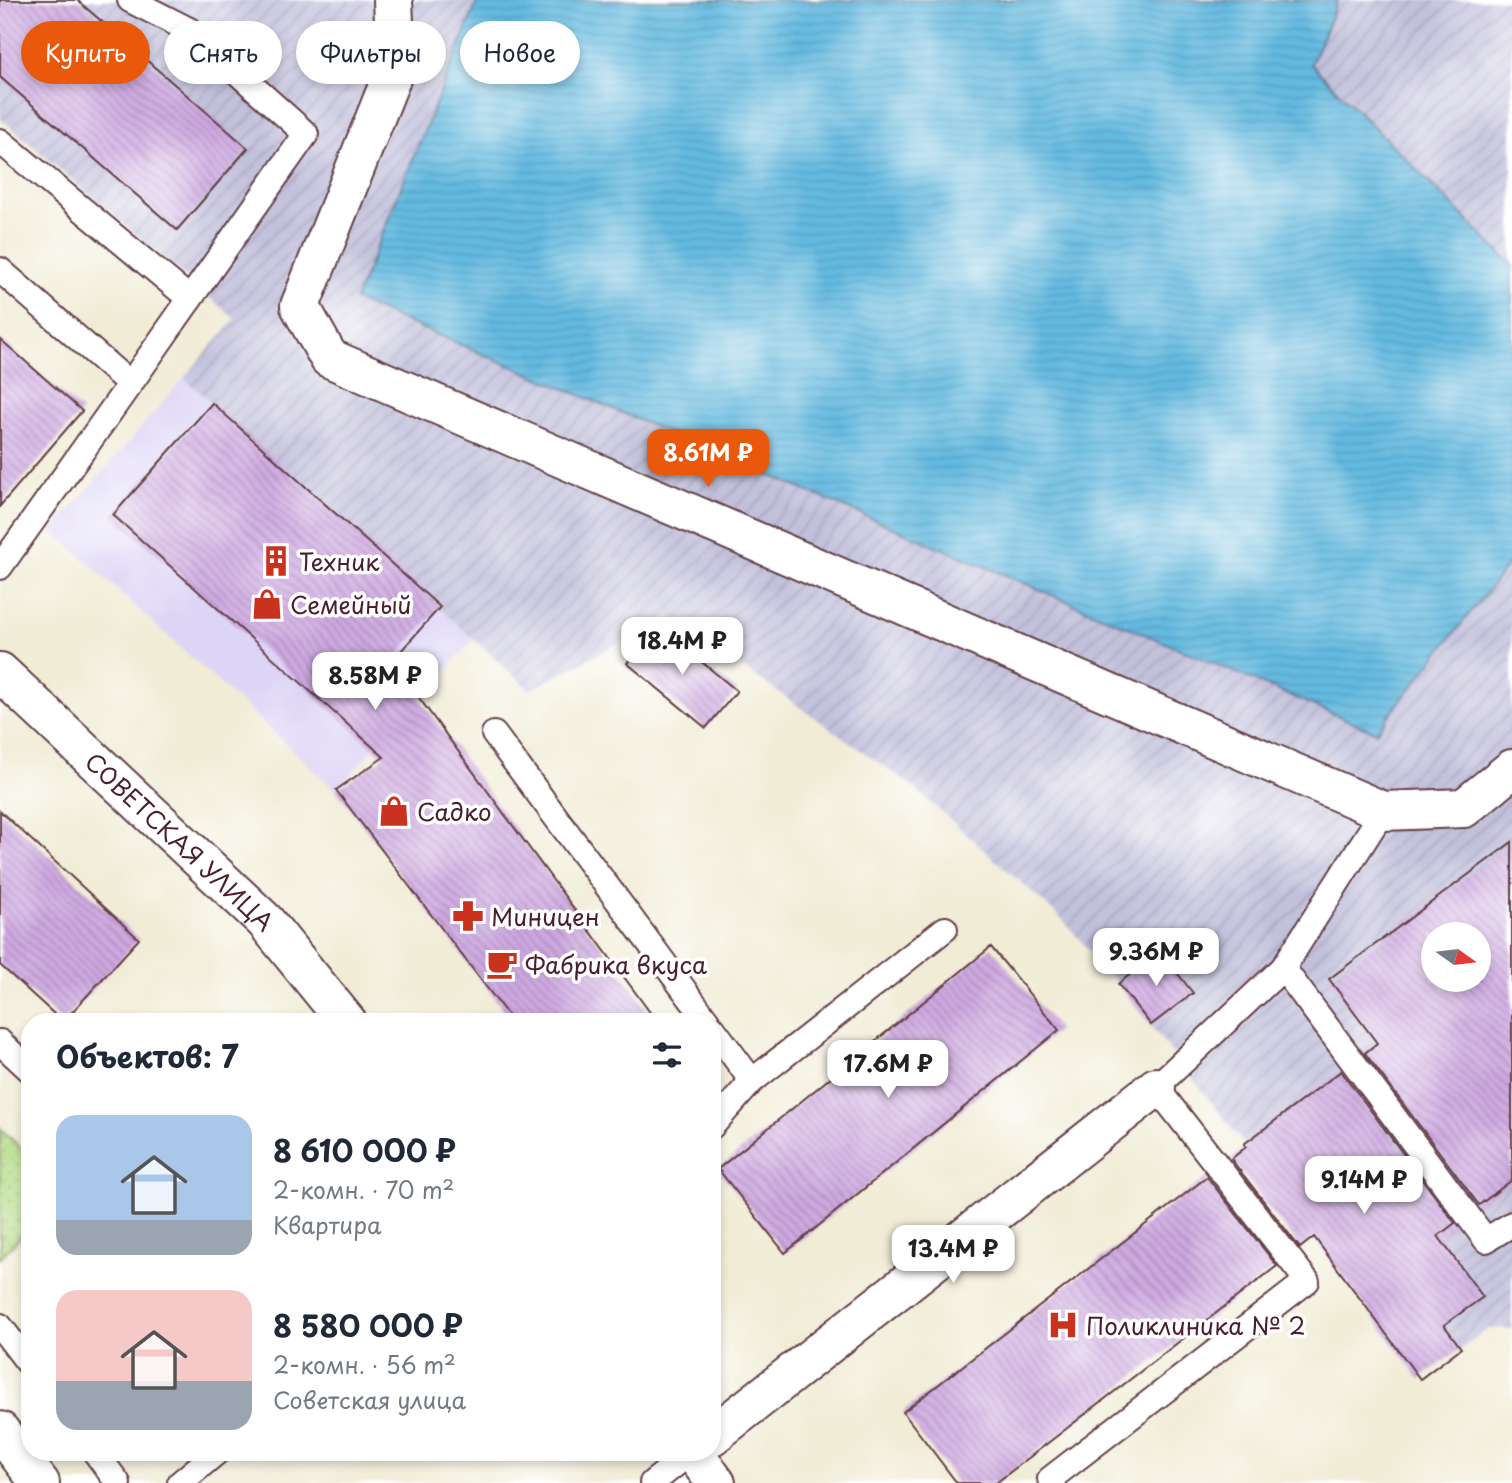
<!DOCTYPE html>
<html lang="ru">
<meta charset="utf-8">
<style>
body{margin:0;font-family:"Playpen Sans",sans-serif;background:#f2f2f3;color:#1f2937;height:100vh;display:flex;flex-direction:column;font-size:26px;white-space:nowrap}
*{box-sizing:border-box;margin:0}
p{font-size:23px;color:#747a83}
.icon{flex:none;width:38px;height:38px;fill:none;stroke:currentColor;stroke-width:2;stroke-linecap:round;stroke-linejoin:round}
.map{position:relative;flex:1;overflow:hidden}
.details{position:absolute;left:21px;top:1013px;width:700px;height:448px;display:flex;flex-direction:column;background:#fff;border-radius:28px;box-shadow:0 4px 10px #0003}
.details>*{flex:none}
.hud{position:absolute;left:21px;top:21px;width:700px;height:63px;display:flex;gap:14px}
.needle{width:46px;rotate:104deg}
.buttons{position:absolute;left:1421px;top:922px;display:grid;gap:14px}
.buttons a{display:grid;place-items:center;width:70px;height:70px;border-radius:50%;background:#fff;box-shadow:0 4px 10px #0003;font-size:35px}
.price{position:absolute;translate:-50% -60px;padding:0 16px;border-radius:14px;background:#fff;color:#222;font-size:23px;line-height:46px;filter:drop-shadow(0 2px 4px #0008)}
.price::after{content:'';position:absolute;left:50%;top:42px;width:21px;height:16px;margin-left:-10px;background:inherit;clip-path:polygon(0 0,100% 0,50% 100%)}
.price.active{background:#ea580c;color:#fff}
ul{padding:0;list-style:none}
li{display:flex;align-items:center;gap:21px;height:175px;padding:0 35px}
li span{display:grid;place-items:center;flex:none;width:196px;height:140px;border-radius:21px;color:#555}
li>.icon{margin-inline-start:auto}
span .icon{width:84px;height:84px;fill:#fffc;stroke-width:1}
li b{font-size:30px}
h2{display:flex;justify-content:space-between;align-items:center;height:84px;padding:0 35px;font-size:30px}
.pill{padding:0 24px;border-radius:32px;background:#fff;box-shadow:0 4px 10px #0003;font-size:24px;line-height:63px}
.pill.active{background:#ea580c;color:#fff}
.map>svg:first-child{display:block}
.built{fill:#ddd5f6}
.industrial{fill:url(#industrial-furrows);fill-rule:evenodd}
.grass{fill:url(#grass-dots);stroke:#7e7c58;stroke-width:2}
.water{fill:url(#water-rules);stroke:#566c86;stroke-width:2}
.building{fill:url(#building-back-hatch);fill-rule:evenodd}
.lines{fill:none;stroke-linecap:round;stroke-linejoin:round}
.service-casing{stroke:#633e45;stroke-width:28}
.minor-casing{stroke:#633e45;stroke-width:42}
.primary-casing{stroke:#633e45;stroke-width:42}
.service{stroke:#fff;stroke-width:24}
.minor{stroke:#fff;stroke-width:38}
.primary{stroke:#fff;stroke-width:38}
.labels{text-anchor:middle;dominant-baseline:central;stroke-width:7;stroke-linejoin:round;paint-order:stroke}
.poi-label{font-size:24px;fill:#4a1f2b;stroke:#fff;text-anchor:start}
.street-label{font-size:24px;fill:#4a1f2b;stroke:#fff}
</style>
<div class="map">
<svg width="1512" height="1483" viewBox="0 0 1512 1483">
<defs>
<pattern id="industrial-furrows" width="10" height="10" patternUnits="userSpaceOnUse" patternTransform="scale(1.75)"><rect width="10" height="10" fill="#c2c1dc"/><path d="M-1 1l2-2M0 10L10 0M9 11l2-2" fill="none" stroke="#a8a5bd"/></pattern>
<pattern id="grass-dots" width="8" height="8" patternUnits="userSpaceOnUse" patternTransform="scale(1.75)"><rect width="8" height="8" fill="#b2da84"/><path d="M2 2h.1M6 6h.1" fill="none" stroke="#9bbb72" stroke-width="1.8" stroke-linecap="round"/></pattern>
<pattern id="water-rules" width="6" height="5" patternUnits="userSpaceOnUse" patternTransform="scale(1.75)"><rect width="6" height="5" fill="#63bae0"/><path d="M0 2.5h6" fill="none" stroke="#579fc0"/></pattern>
<pattern id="building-back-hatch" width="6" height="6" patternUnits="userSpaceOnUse" patternTransform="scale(1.75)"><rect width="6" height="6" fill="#cea9e1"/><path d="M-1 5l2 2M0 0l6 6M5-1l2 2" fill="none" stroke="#a989b7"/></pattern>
</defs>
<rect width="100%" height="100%" fill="#fff"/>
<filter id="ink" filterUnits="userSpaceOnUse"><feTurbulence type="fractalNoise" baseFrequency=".0143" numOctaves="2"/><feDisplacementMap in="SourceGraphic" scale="14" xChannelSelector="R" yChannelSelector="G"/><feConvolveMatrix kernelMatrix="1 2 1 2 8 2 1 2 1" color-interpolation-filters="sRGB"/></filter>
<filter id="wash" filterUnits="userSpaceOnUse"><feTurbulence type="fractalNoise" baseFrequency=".00686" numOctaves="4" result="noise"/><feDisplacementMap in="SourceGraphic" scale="28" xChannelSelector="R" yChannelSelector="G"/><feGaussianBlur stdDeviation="1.57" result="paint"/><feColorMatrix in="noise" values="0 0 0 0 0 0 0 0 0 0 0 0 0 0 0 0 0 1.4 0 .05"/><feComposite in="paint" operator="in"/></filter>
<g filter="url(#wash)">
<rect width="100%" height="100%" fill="#f1ecd6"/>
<path class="built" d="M184,378l290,261 -138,151 -284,-260z"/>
<g class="industrial">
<path d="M0,0h478l-123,300 1021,432 136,-172v768l-24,1 -68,50 -176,-235 -126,-160 -57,-66 -149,-132 -242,-170 -140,74 -346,-312 51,-59 -235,-201zM1433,934h46v46h-46z"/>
<path d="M1338,0h174v265l-201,-201z"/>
</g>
<path class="grass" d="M0,1128l30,29v70l-30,31z"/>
<path class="water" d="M478,0h860l-27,64 201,201v295l-136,172 -1021,-432z"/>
<g id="blocks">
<g class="building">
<path d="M0,0h77l171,148 -71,82 -177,-153z"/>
<path d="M0,339l82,72 -82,95z"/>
<path d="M212,403l228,204 -48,54 265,361h-144l-177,-232 48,-33 -271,-242z"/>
<path d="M658,626l79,65 -31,37 -79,-65z"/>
<path d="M0,811l139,128 -76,83 -63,-57z"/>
<path d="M1512,842v338l-33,25 -114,-152 12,-10 -48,-64zM1433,934h46v46h-46z"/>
<path d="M991,947l68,83 -274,223 -67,-84z"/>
<path d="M1160,951l33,42 -42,32 -33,-41z"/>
<path d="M1341,1071l114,152 -17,13 45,61 -39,28 17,23 -41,31 -106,-142 -14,11 -69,-89 15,-12 -2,-3z"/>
<path d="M1207,1177l70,89 -281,217h-39l-54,-71z"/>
</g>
</g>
</g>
<g filter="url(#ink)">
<use href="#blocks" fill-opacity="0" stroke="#633e45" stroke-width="2"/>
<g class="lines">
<defs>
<g id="service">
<path d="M0,141l190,158"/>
<path d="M0,270l130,114 -130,183"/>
<path d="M130,384l176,-250 -115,-103 -61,-31"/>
<path d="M494,734l214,288"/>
<path d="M1283,968l203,272 26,-16"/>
<path d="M712,1027l40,54"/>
<path d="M0,1042l30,28"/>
<path d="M712,1126l40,-45 193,-152"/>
<path d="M0,1326l30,39"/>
<path d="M95,1452l23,31"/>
<path d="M180,1483l37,-31"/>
<path d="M652,1483l39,-31"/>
<path d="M1053,1483l-3,-4 257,-198 -151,-194 127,-119 100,-157"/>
</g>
<g id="minor">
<path d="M393,0l3,66 -96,240 29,52 1054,453 81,-3 48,-39"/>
<path d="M0,1431l40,52"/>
<path d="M712,1436l444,-349"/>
</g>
<g id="primary">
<path id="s1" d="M0,672l265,249 82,101"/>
<path d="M693,1452l23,31"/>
</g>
</defs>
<use href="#service" class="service-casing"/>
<use href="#minor" class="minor-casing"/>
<use href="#primary" class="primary-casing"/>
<use href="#service" class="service"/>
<use href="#minor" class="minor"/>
<use href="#primary" class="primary"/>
</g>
</g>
<defs>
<symbol id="building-bare" viewBox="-9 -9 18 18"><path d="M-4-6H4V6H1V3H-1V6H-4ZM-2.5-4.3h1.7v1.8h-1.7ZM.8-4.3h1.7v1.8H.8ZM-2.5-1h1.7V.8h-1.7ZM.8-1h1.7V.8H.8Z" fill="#c8321e" stroke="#fff" stroke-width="2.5" paint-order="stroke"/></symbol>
<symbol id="shop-bare" viewBox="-9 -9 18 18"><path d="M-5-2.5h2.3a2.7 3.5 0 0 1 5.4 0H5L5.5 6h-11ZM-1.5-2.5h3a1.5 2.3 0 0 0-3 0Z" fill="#c8321e" stroke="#fff" stroke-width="2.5" paint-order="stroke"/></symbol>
<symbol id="pharmacy-bare" viewBox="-9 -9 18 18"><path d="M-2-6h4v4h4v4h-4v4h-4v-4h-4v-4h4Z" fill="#c8321e" stroke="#fff" stroke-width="2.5" paint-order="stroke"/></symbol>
<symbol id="cafe-bare" viewBox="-9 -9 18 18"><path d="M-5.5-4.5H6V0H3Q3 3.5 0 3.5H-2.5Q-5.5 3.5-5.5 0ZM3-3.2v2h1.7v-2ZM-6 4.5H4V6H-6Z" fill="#c8321e" stroke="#fff" stroke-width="2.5" paint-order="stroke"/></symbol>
<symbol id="hospital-bare" viewBox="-9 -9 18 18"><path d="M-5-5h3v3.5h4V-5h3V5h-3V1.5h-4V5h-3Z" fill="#c8321e" stroke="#fff" stroke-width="2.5" paint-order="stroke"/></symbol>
</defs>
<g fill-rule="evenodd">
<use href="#building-bare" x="254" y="539" width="44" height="44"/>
<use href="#shop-bare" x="245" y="582" width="44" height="44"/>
<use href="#shop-bare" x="372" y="789" width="44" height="44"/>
<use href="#pharmacy-bare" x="446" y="894" width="44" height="44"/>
<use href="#cafe-bare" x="480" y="942" width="44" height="44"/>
<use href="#hospital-bare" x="1041" y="1303" width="44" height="44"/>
</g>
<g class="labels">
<g class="poi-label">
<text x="299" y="561">Техник</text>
<text x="290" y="604">Семейный</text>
<text x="417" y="811">Садко</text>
<text x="491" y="916">Миницен</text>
<text x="525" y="964">Фабрика вкуса</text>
<text x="1086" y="1325">Поликлиника № 2</text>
</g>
<g class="street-label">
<text stroke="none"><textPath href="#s1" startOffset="247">СОВЕТСКАЯ УЛИЦА</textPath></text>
</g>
</g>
</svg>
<div class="buttons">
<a><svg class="needle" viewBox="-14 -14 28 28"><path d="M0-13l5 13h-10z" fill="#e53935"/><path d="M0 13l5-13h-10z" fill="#747a83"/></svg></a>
</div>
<b class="price active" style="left:708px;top:489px">8.61M ₽</b>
<b class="price" style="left:682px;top:677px">18.4M ₽</b>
<b class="price" style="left:375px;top:712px">8.58M ₽</b>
<b class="price" style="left:1156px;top:988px">9.36M ₽</b>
<b class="price" style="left:888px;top:1100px">17.6M ₽</b>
<b class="price" style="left:1364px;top:1216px">9.14M ₽</b>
<b class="price" style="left:953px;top:1285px">13.4M ₽</b>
<div class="hud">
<a class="pill active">Купить</a>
<a class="pill">Снять</a>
<a class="pill">Фильтры</a>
<a class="pill">Новое</a>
</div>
<section class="details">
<h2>Объектов: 7<svg class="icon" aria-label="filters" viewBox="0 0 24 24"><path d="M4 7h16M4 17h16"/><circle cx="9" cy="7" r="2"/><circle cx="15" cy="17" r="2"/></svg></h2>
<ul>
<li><span style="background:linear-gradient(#a9c7e8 75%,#9aa5b1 0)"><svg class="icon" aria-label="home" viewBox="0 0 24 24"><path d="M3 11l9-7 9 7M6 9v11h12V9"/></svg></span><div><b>8 610 000 ₽</b><p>2-комн. · 70 m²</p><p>Квартира</p></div></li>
<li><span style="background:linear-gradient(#f6c9c9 65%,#9aa5b1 0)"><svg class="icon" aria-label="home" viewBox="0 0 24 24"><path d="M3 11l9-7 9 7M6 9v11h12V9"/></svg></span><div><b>8 580 000 ₽</b><p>2-комн. · 56 m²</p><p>Советская улица</p></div></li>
</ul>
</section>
</div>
